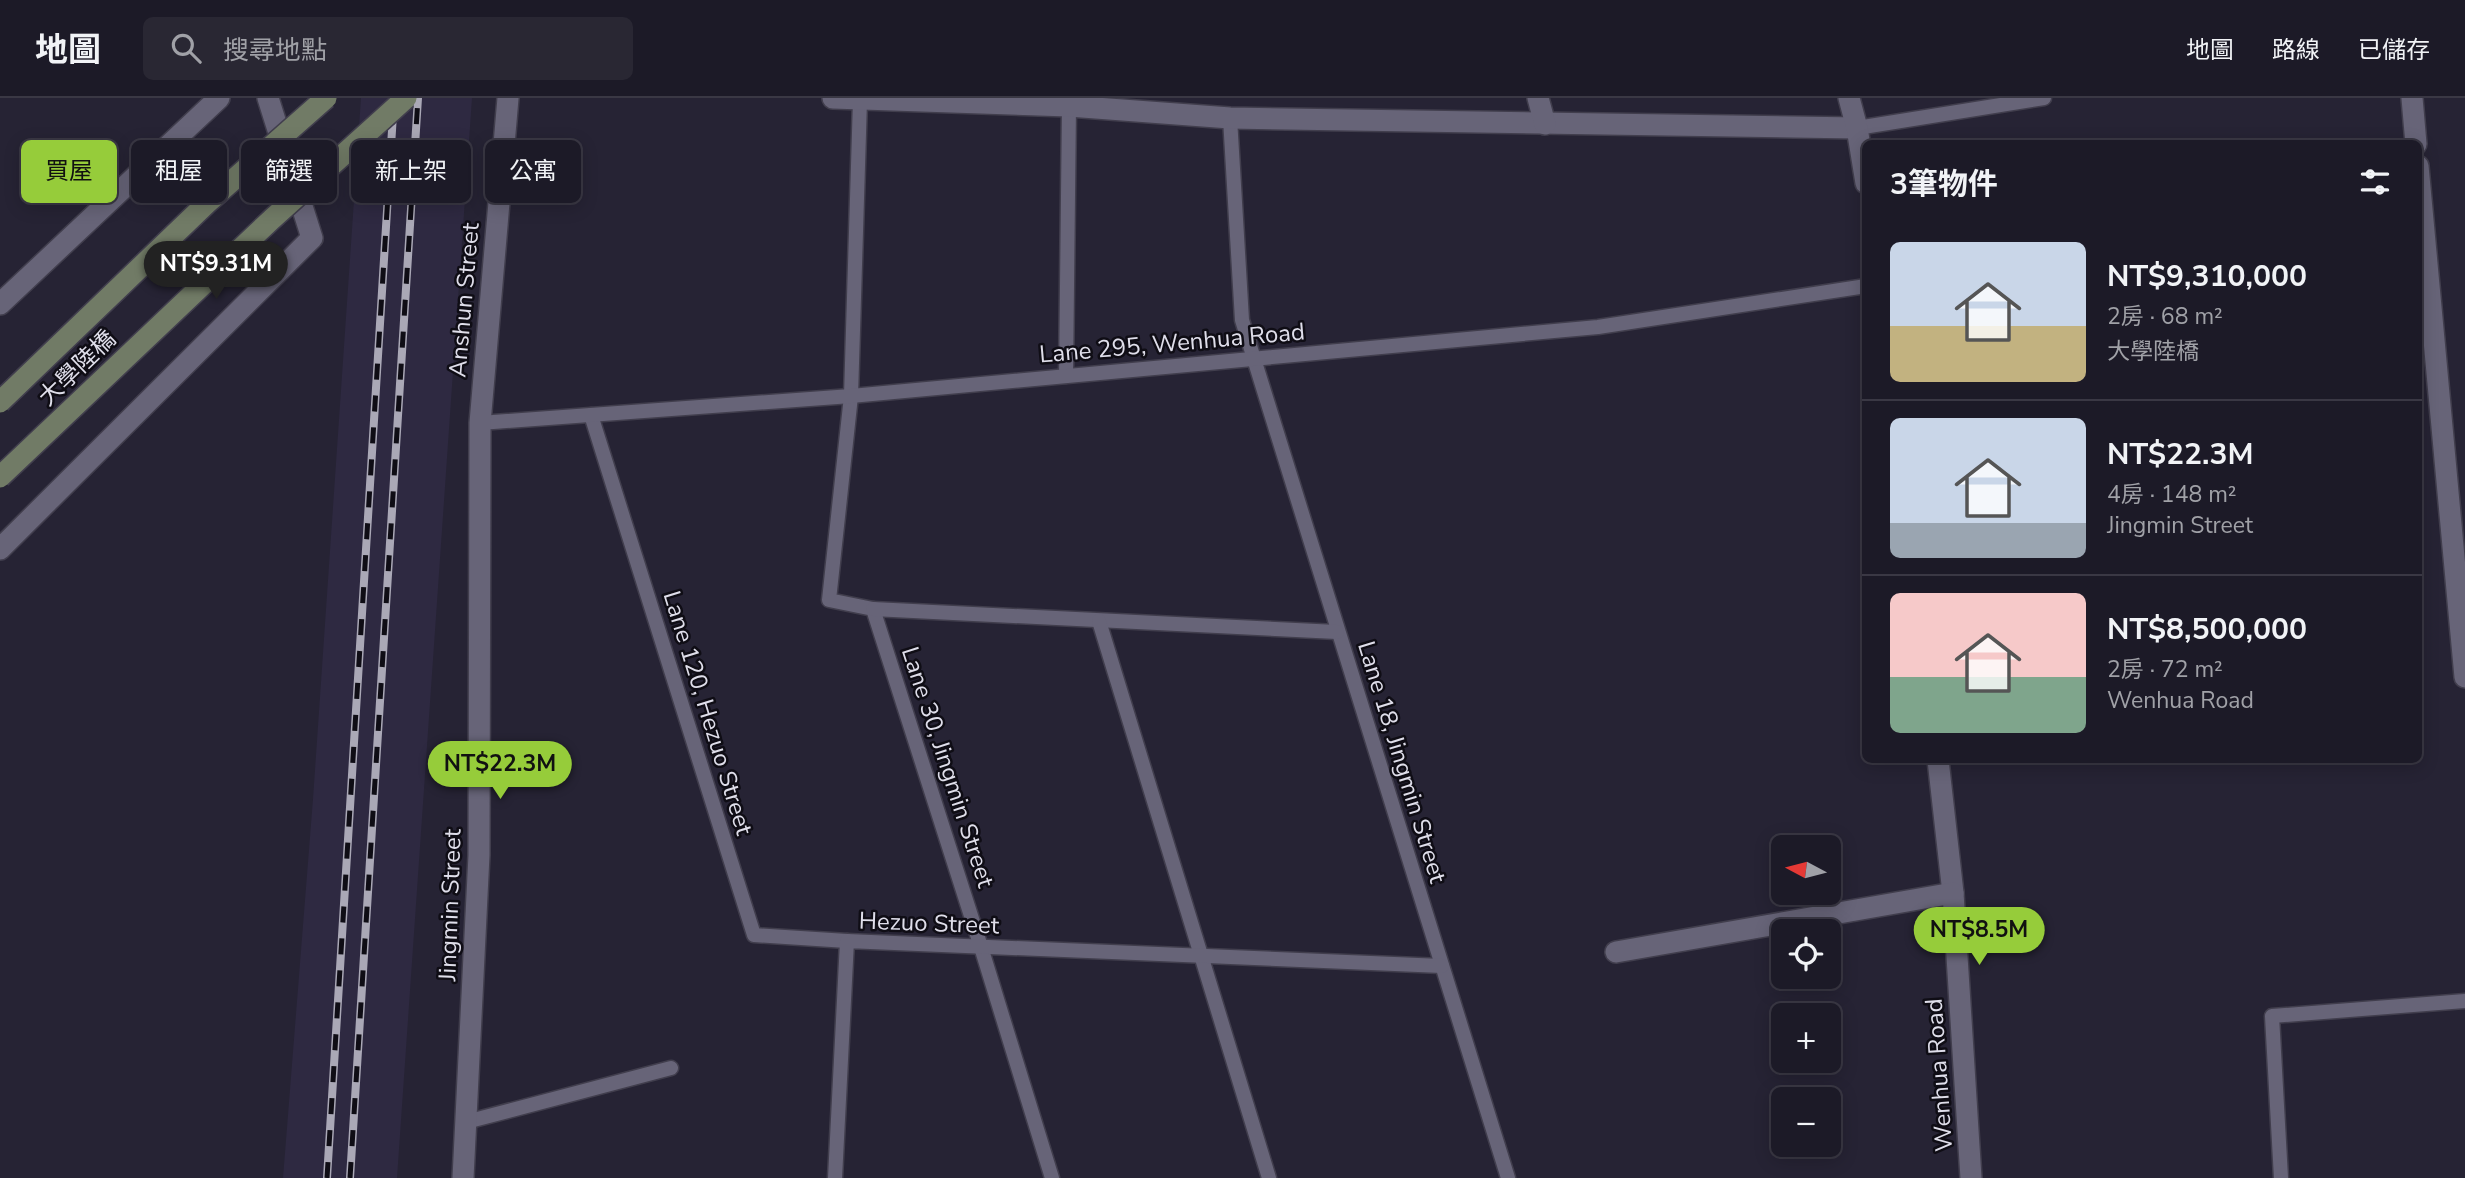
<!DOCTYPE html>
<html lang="zh-TW">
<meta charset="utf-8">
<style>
body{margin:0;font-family:"Nunito Sans","Noto Sans TC",sans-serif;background:#292733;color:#f1f3f6;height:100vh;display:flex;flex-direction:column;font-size:26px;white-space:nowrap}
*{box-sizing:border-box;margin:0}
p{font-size:23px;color:#a0a1a7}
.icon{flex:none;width:38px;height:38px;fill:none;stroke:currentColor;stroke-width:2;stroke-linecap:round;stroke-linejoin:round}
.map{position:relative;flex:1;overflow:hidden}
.drawer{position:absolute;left:1862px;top:42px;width:560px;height:623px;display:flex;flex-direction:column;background:#1c1a27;border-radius:10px;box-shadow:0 4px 18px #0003,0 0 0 2px #3a3844}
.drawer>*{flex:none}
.hud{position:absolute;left:21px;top:42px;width:665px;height:63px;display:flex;gap:14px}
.needle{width:46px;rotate:277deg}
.fabs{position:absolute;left:1771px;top:737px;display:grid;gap:14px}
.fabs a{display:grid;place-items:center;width:70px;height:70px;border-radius:10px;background:#1c1a27;box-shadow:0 4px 18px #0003,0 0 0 2px #3a3844;font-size:35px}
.price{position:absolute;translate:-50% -60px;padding:0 16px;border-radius:24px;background:#96cc3a;color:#111;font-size:23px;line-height:46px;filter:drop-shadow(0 2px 4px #0008)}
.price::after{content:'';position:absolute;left:50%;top:42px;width:21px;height:16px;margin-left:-10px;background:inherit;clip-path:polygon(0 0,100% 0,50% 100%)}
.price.current{background:#222;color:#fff}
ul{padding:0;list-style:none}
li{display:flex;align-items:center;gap:21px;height:175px;padding:0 28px}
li+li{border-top:2px solid #3a3844}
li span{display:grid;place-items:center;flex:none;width:196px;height:140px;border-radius:10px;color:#555}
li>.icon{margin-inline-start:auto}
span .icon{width:84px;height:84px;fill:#fffc;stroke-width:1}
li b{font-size:30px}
h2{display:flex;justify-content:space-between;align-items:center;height:84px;padding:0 28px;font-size:30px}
.tag{padding:0 24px;border-radius:10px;background:#1c1a27;box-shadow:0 4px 18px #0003,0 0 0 2px #3a3844;font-size:24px;line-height:63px}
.tag.current{background:#96cc3a;color:#111}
header{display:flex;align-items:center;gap:42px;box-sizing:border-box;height:98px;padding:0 35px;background:#1c1a27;border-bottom:2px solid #3a3844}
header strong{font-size:33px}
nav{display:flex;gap:38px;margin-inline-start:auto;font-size:24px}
.search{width:490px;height:63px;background:#292733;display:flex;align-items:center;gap:18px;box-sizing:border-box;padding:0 24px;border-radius:10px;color:#a0a1a7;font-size:26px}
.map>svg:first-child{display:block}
.built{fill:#2e2941}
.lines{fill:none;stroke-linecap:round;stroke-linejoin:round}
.lane-casing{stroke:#413e4d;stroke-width:17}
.street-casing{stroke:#413e4d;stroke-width:24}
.lane{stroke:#676478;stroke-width:14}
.street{stroke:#676478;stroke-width:21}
.rail-casing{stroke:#aaa8b6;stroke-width:8}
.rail{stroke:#0f0d15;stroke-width:5;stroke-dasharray:16;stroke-linecap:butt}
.secondary-bridge-casing{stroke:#413e4d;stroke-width:24;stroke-linecap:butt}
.secondary-bridge{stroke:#717b66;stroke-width:21}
.labels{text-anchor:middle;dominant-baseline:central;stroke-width:5;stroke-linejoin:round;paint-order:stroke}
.street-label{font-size:24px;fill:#dfdeea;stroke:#0f0d15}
</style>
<header>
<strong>地圖</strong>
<div class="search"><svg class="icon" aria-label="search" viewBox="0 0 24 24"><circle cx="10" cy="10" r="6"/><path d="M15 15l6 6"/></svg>搜尋地點</div>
<nav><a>地圖</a><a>路線</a><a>已儲存</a></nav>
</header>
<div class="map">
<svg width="2465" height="1080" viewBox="0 0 2465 1080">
<rect width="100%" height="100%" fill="#262334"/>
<path class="built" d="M361,0h111l-75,1080h-114l30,-379z"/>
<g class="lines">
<defs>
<g id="lane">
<path d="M860,2l-9,296 -22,204 44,9 108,338 71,231"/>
<path d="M1230,20l12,202 266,858"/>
<path d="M1857,30l187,-30"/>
<path d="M1066,278l3,-270"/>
<path d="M591,317l163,520 93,6"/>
<path d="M480,325l371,-27 747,-69 268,-41"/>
<path d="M873,511l464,23"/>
<path d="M1099,523l170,557"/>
<path d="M466,1024l205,-54"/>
<path d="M835,1080l12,-237 595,25"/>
<path d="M2281,1080l-9,-162 193,-15"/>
</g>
<g id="street">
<path d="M833,0l236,8 161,12 627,10"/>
<path d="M1538,0l7,26"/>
<path d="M1849,0l8,30 9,55"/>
<path d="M2412,0l4,46"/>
<path d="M2418,68l47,511"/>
<path d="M0,206l219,-206"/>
<path d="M0,451l312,-311 -44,-140"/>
<path d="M1938,662l15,133 18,285"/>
<path d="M1616,854l337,-59"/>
<path d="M463,1080l16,-323 1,-432 28,-325"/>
</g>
</defs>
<use href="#lane" class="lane-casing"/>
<use href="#street" class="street-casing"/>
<use href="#lane" class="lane"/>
<use href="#street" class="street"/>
<defs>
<g id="rail">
<path d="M327,1080l67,-1080"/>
<path d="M350,1080l68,-1080"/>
</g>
</defs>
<use href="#rail" class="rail-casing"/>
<use href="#rail" class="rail"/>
<defs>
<g id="secondary-bridge">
<path d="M0,304l206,-198 120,-106"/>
<path d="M0,379l272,-258 134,-121"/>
</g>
</defs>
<use href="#secondary-bridge" class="secondary-bridge-casing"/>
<use href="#secondary-bridge" class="secondary-bridge"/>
</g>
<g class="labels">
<g class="street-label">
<text transform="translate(464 202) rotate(-85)">Anshun Street</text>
<text transform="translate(1172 245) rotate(-5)">Lane 295, Wenhua Road</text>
<text transform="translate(77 270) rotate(-44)">大學陸橋</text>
<text transform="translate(708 615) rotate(73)">Lane 120, Hezuo Street</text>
<text transform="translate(1402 664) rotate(73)">Lane 18, Jingmin Street</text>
<text transform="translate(948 669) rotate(72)">Lane 30, Jingmin Street</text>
<text transform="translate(450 807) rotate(-88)">Jingmin Street</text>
<text transform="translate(929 825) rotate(2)">Hezuo Street</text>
<text transform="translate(1939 977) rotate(-94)">Wenhua Road</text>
</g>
</g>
</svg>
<div class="fabs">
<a><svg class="needle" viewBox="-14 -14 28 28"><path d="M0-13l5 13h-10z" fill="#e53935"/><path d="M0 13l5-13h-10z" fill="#a0a1a7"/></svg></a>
<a><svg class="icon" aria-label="locate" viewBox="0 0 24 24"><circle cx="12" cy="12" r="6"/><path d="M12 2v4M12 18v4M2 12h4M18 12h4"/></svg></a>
<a>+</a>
<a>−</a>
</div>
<b class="price current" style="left:216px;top:203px">NT$9.31M</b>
<b class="price" style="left:500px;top:703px">NT$22.3M</b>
<b class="price" style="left:1979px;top:869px">NT$8.5M</b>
<div class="hud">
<a class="tag current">買屋</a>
<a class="tag">租屋</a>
<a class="tag">篩選</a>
<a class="tag">新上架</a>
<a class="tag">公寓</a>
</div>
<section class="drawer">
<h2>3筆物件<svg class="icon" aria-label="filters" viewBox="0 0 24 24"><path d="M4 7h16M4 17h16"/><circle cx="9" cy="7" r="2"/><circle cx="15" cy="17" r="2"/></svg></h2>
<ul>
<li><span style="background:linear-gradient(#c9d6e8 60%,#c2b280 0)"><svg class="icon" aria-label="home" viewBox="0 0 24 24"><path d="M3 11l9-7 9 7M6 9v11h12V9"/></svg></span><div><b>NT$9,310,000</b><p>2房 · 68 m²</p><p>大學陸橋</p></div></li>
<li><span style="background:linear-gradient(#c9d6e8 75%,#9aa5b1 0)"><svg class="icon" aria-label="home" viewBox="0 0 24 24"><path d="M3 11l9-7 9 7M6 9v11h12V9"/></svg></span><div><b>NT$22.3M</b><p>4房 · 148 m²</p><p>Jingmin Street</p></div></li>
<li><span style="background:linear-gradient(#f6c9c9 60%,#7fa58c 0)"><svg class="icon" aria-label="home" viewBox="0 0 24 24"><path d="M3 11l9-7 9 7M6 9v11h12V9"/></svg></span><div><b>NT$8,500,000</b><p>2房 · 72 m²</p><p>Wenhua Road</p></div></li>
</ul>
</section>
</div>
